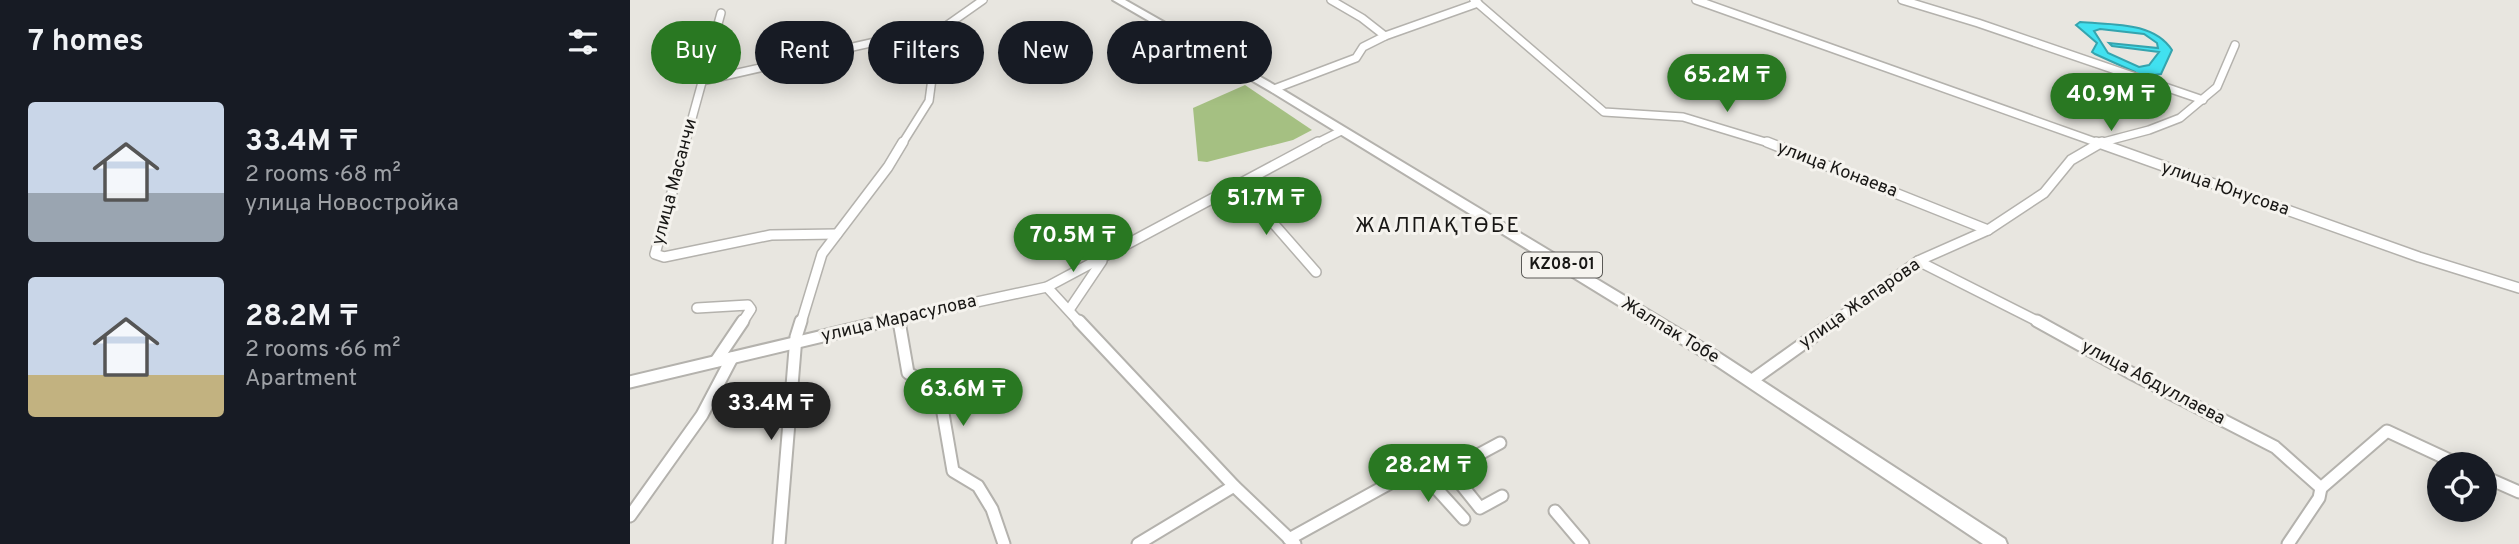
<!DOCTYPE html>
<meta charset="utf-8">
<style>
body{margin:0;font-family:Overpass,sans-serif;background:#20242c;color:#f1f3f6;height:100vh;display:flex;flex-direction:column;font-size:26px;white-space:nowrap}
*{box-sizing:border-box;margin:0}
p{font-size:23px;color:#9ea1a6}
.icon{flex:none;width:38px;height:38px;fill:none;stroke:currentColor;stroke-width:2;stroke-linecap:round;stroke-linejoin:round}
.map{position:relative;flex:1;overflow:hidden}
.panel{display:flex;flex-direction:column;background:#171b24;width:630px}
.panel>*{flex:none}
.guide{position:absolute;left:21px;top:21px;width:665px;height:63px;display:flex;gap:14px}
.controls{position:absolute;left:1797px;top:452px;display:grid;gap:14px}
.controls a{display:grid;place-items:center;width:70px;height:70px;border-radius:50%;background:#171b24;box-shadow:0 4px 18px #0003;font-size:35px}
.price{position:absolute;translate:-50% -60px;padding:0 16px;border-radius:24px;background:#297822;color:#fff;font-size:23px;line-height:46px;filter:drop-shadow(0 2px 4px #0008)}
.price::after{content:'';position:absolute;left:50%;top:42px;width:21px;height:16px;margin-left:-10px;background:inherit;clip-path:polygon(0 0,100% 0,50% 100%)}
.price.on{background:#222;color:#fff}
ul{padding:0;list-style:none}
li{display:flex;align-items:center;gap:21px;height:175px;padding:0 28px}
li span{display:grid;place-items:center;flex:none;width:196px;height:140px;border-radius:7px;color:#555}
li>.icon{margin-inline-start:auto}
span .icon{width:84px;height:84px;fill:#fffc;stroke-width:1}
li b{font-size:30px}
h2{display:flex;justify-content:space-between;align-items:center;height:84px;padding:0 28px;font-size:30px}
.chip{padding:0 24px;border-radius:32px;background:#171b24;box-shadow:0 4px 18px #0003;font-size:24px;line-height:63px}
.chip.on{background:#297822;color:#fff}
main{display:flex;flex:1;min-height:0}
.map>svg:first-child{display:block}
.green{fill:#a5c082}
.water{fill:#41e1f0;stroke:#35a4ae;stroke-width:2;fill-rule:evenodd}
.lines{fill:none;stroke-linecap:round;stroke-linejoin:round}
.street-far2-casing{stroke:#b4b2ad;stroke-width:10}
.street-far1-casing{stroke:#b4b2ad;stroke-width:12}
.street-casing{stroke:#b4b2ad;stroke-width:15}
.primary-casing{stroke:#b4b2ad;stroke-width:4}
.street-far2{stroke:#fff;stroke-width:7}
.street-far1{stroke:#fff;stroke-width:9}
.street{stroke:#fff;stroke-width:11}
.primary{fill:#fff;fill-rule:evenodd}
.labels{text-anchor:middle;dominant-baseline:central;stroke-width:6;stroke-linejoin:round;paint-order:stroke}
.shield{fill:#f5f3ee;stroke:#5a5956;stroke-width:2}
.shield-label{font-size:16px;font-weight:bold;fill:#181715}
.street-label{font-size:18px;fill:#181715;stroke:#f5f3ee}
.quarter-label{font-size:21px;letter-spacing:2px;fill:#181715;stroke:#f5f3ee}
</style>
<main>
<section class="panel">
<h2>7 homes<svg class="icon" aria-label="filters" viewBox="0 0 24 24"><path d="M4 7h16M4 17h16"/><circle cx="9" cy="7" r="2"/><circle cx="15" cy="17" r="2"/></svg></h2>
<ul>
<li><span style="background:linear-gradient(#c9d6e8 65%,#9aa5b1 0)"><svg class="icon" aria-label="home" viewBox="0 0 24 24"><path d="M3 11l9-7 9 7M6 9v11h12V9"/></svg></span><div><b>33.4M ₸</b><p>2 rooms · 68 m²</p><p>улица Новостройка</p></div></li>
<li><span style="background:linear-gradient(#c9d6e8 70%,#c2b280 0)"><svg class="icon" aria-label="home" viewBox="0 0 24 24"><path d="M3 11l9-7 9 7M6 9v11h12V9"/></svg></span><div><b>28.2M ₸</b><p>2 rooms · 66 m²</p><p>Apartment</p></div></li>
</ul>
</section>
<div class="map">
<svg width="1889" height="544" viewBox="0 0 1889 544">
<rect width="100%" height="100%" fill="#e8e6e0"/>
<path class="green" d="M615,85l67,45 -19,10 -86,22 -9,-1 -5,-53z"/>
<path class="water" d="M1450,22c31,3 73,-1 92,28l-11,24 -24,3 -2,-5 -40,-18 -3,-2 5,-9 -21,-18zM1470,29l44,5 13,9 1,5 -49,-5 3,3 47,6 -10,13 -10,2 -31,-14 -14,-22z"/>
<g class="lines">
<defs>
<g id="street-far2">
<path d="M844,0l130,112 79,5 89,27"/>
<path d="M1066,0l405,144"/>
<path d="M1272,0l76,23 225,77"/>
<path d="M755,36l93,-33"/>
<path d="M72,81l244,-55"/>
<path d="M644,89l82,-31 7,-11 22,-11 -23,-18 -31,-18"/>
<path d="M55,144l36,-131"/>
<path d="M272,144l27,-43 8,-60 9,-15 37,-26"/>
<path d="M685,144l26,-13"/>
<path d="M1466,144l53,-14 31,-12 37,-31 18,-42"/>
</g>
<g id="street-far1">
<path d="M56,142l-31,112 9,3 107,-22 66,-1"/>
<path d="M1137,142l221,88"/>
<path d="M1466,142l323,115 100,31"/>
<path d="M608,183l78,89"/>
<path d="M1288,261l123,62"/>
<path d="M417,287l33,36"/>
<path d="M67,308l51,-3 3,4 -9,14"/>
<path d="M439,310l33,-49"/>
<path d="M268,318l1,5"/>
<path d="M171,323l21,-69 66,-87 15,-25"/>
<path d="M249,323l168,-36 271,-145"/>
<path d="M1202,323l86,-62 70,-31 56,-37 27,-33 31,-18"/>
</g>
<g id="street">
<path d="M269,321l9,52 31,17 14,81 25,15 14,23 12,35"/>
<path d="M449,321l155,165 61,58"/>
<path d="M1407,321l92,51 146,75 46,41 -2,10 -31,46"/>
<path d="M86,361l27,-40"/>
<path d="M1121,381l84,-60"/>
<path d="M0,382l256,-61"/>
<path d="M786,466l48,53"/>
<path d="M818,471l52,-28"/>
<path d="M1855,477l34,15"/>
<path d="M1691,488l66,-57 71,33"/>
<path d="M925,511l28,33"/>
<path d="M0,516l72,-101 30,-57"/>
<path d="M659,539l143,-79 24,18 24,30 22,-12"/>
<path d="M149,544l17,-207 5,-16"/>
<path d="M508,544l96,-58"/>
</g>
<path id="primary" d="M483,0h12l153,87 443,267 284,185 2,5h-24l-272,-182 -441,-271z"/>
</defs>
<use href="#street-far2" class="street-far2-casing"/>
<use href="#street-far1" class="street-far1-casing"/>
<use href="#street" class="street-casing"/>
<use href="#primary" class="primary-casing"/>
<use href="#street-far2" class="street-far2"/>
<use href="#street-far1" class="street-far1"/>
<use href="#street" class="street"/>
<use href="#primary" class="primary"/>
</g>
<g class="labels">
<rect class="shield" x="892" y="252.5" width="80" height="25" rx="5"/>
<g class="shield-label">
<text x="932" y="265">KZ08-01</text>
</g>
<g class="street-label">
<text transform="translate(1207 170) rotate(21)">улица Конаева</text>
<text transform="translate(45 182) rotate(-75)">улица Масанчи</text>
<text transform="translate(1595 189) rotate(19)">улица Юнусова</text>
<text transform="translate(1230 304) rotate(-35)">улица Жапарова</text>
<text transform="translate(269 319) rotate(-13)">улица Марасулова</text>
<text transform="translate(1040 331) rotate(31)">Жалпак Тобе</text>
<text transform="translate(1523 383) rotate(28)">улица Абдуллаева</text>
</g>
<g class="quarter-label">
<text x="808" y="226">ЖАЛПАҚТӨБЕ</text>
</g>
</g>
</svg>
<div class="controls">
<a><svg class="icon" aria-label="locate" viewBox="0 0 24 24"><circle cx="12" cy="12" r="6"/><path d="M12 2v4M12 18v4M2 12h4M18 12h4"/></svg></a>
</div>
<b class="price" style="left:1097px;top:114px">65.2M ₸</b>
<b class="price" style="left:1481px;top:133px">40.9M ₸</b>
<b class="price" style="left:636px;top:237px">51.7M ₸</b>
<b class="price" style="left:443px;top:274px">70.5M ₸</b>
<b class="price" style="left:333px;top:428px">63.6M ₸</b>
<b class="price on" style="left:141px;top:442px">33.4M ₸</b>
<b class="price" style="left:798px;top:504px">28.2M ₸</b>
<div class="guide">
<a class="chip on">Buy</a>
<a class="chip">Rent</a>
<a class="chip">Filters</a>
<a class="chip">New</a>
<a class="chip">Apartment</a>
</div>
</div>
</main>
